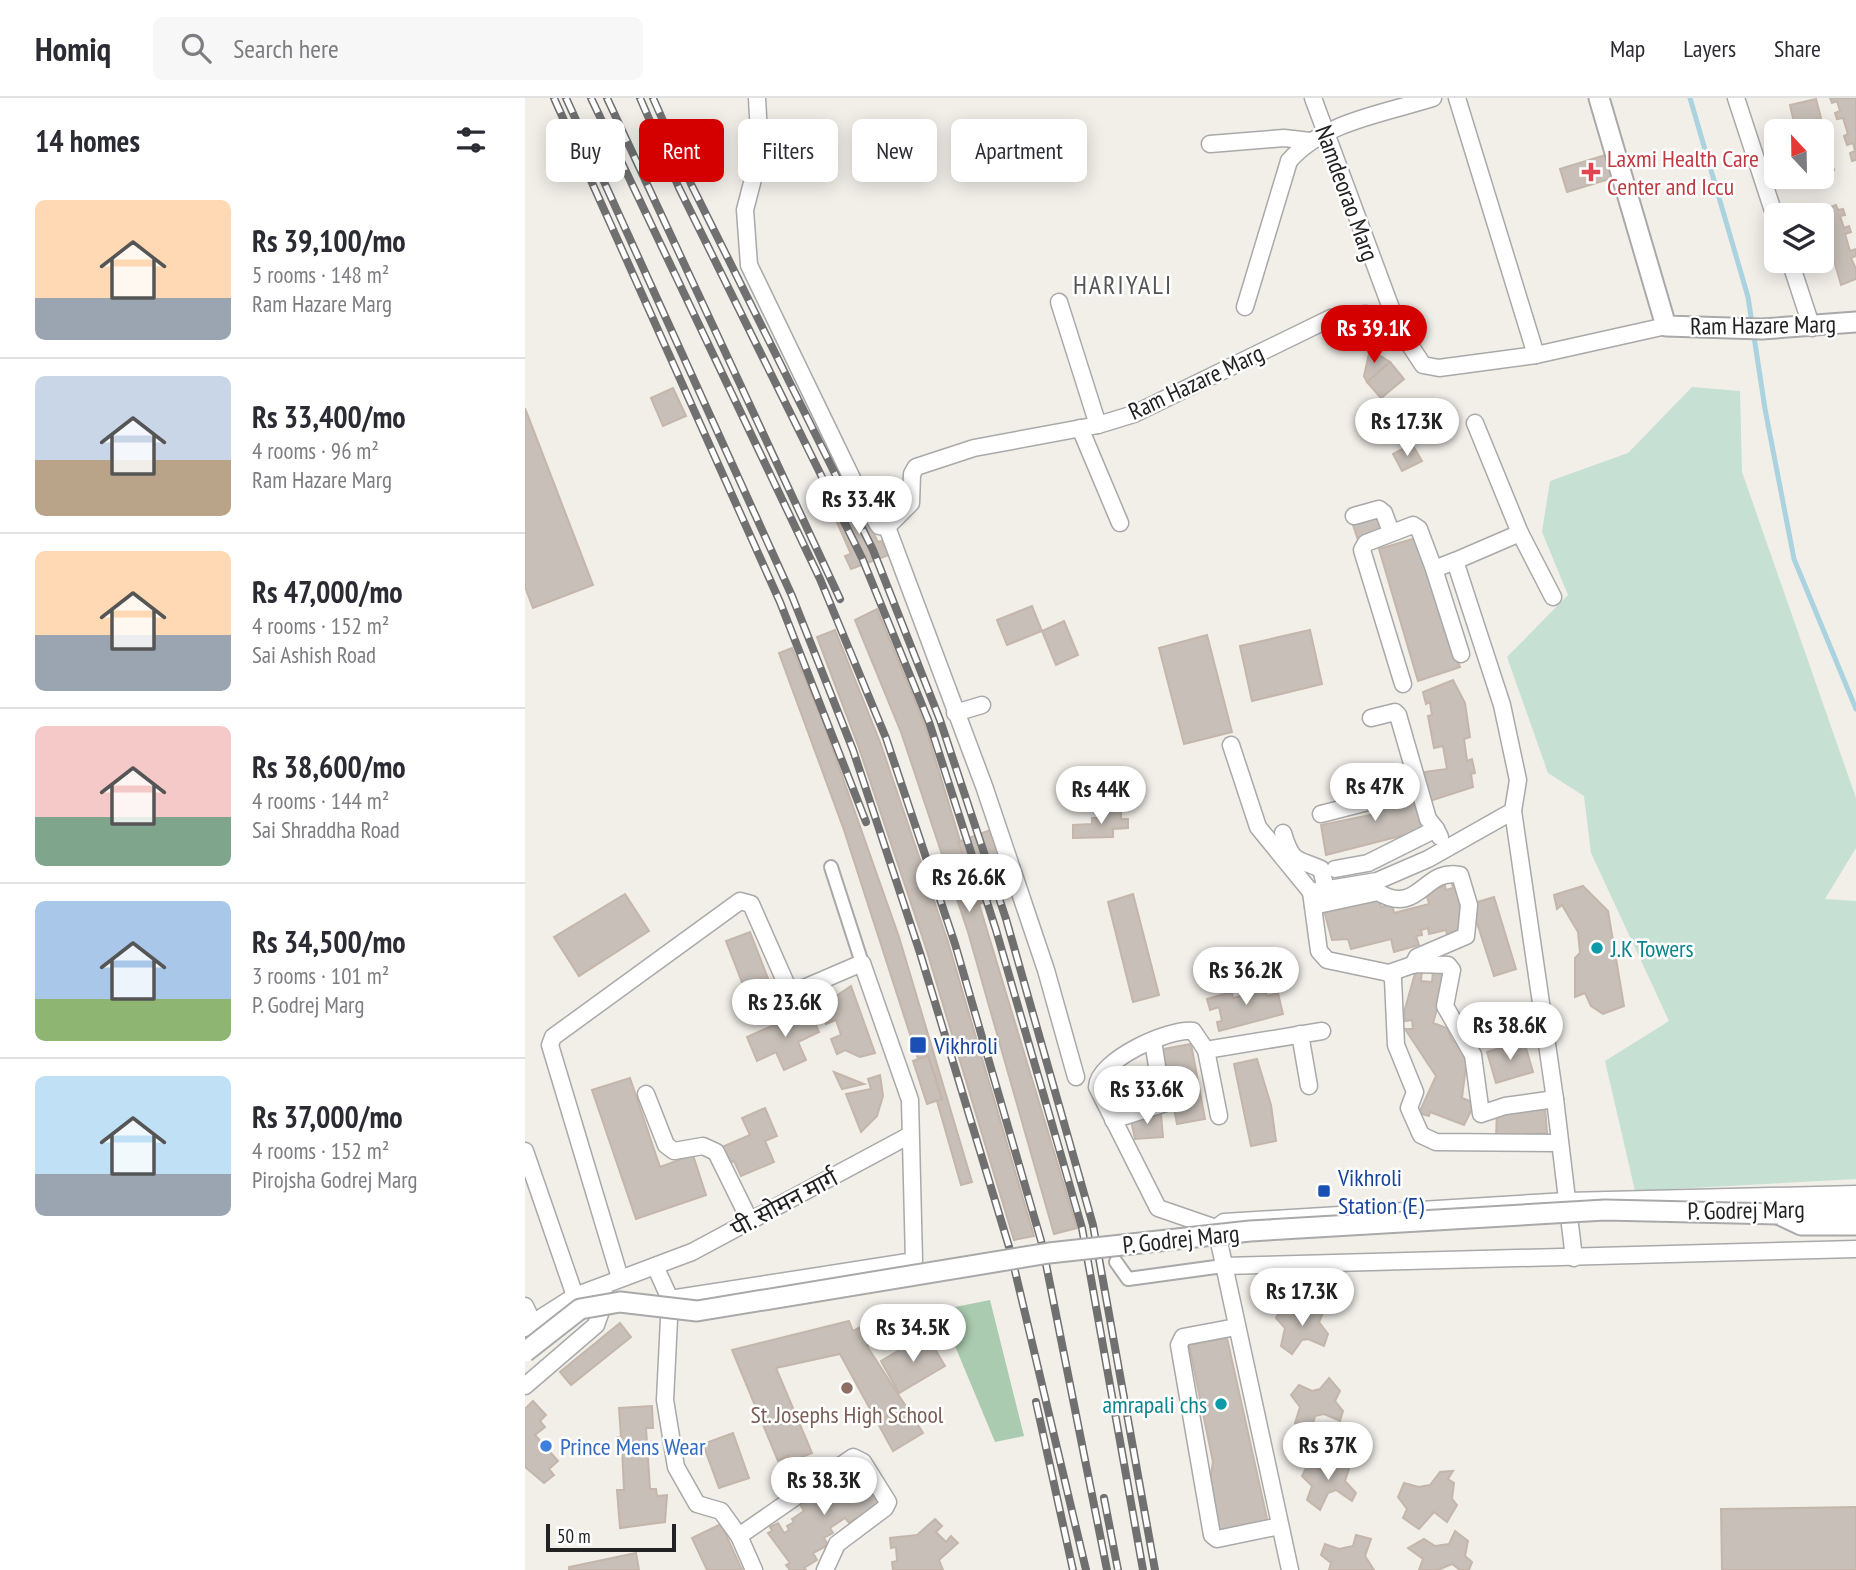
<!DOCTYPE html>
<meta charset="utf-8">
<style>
body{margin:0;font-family:"PT Sans Narrow","Noto Sans Devanagari",sans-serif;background:#f7f7f7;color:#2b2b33;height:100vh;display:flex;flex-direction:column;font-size:26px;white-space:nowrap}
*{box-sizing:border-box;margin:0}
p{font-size:23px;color:#7c7c81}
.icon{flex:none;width:38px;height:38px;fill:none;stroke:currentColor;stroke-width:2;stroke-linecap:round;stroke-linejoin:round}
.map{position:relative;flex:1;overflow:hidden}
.details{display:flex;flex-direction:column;background:#fff;width:525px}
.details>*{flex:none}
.top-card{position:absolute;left:21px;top:21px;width:665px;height:63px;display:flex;gap:14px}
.needle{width:46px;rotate:338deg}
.controls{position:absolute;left:1239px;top:21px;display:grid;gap:14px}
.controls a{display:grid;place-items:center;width:70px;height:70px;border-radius:10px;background:#fff;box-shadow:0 4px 18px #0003;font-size:35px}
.scale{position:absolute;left:21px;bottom:18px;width:130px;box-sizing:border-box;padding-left:7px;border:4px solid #222;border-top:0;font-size:19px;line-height:24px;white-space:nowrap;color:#222;-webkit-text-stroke:5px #fff;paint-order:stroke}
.price{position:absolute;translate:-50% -60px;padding:0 16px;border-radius:24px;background:#fff;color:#222;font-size:23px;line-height:46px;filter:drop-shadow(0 2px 4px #0008)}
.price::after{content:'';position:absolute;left:50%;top:42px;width:21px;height:16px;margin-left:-10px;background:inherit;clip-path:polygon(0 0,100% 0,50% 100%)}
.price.on{background:#d40000;color:#fff}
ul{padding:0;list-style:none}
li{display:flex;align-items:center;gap:21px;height:175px;padding:0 35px}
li+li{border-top:2px solid #e1e1e2}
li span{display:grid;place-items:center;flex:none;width:196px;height:140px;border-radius:10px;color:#555}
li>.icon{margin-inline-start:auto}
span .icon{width:84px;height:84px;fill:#fffc;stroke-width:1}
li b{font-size:30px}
h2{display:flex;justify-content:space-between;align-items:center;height:84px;padding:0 35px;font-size:30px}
.pill{padding:0 24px;border-radius:10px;background:#fff;box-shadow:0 4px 18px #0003;font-size:24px;line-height:63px}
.pill.on{background:#d40000;color:#fff}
header{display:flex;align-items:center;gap:42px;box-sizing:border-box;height:98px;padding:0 35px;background:#fff;border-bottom:2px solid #e1e1e2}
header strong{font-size:33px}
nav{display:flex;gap:38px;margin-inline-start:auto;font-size:24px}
.search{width:490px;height:63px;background:#f7f7f7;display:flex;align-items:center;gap:18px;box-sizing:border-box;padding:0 24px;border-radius:10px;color:#7c7c81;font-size:26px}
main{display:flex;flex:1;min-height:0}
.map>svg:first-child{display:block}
.wetland{fill:#c6e0d4}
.cemetery{fill:#aacbaf}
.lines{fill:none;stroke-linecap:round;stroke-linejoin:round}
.stream{stroke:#aad3df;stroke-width:5}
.building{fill:#c7bfb8;stroke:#c4b6ab;stroke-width:2}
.pedestrian-casing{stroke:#a9a9a9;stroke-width:16}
.minor-casing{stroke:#a9a9a9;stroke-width:19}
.tertiary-casing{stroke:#a9a9a9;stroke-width:23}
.pedestrian{stroke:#fff;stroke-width:12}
.minor{stroke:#fff;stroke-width:16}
.tertiary{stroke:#fff;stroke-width:19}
.rail-casing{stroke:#707070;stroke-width:8}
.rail{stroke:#fff;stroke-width:5;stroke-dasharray:16;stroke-linecap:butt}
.tertiary-bridge-casing{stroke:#a9a9a9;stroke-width:23;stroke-linecap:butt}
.tertiary-bridge{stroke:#fff;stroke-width:19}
.health-dot{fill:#e0444e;stroke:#fff;stroke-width:2.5}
.culture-dot{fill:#0f9aa8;stroke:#fff;stroke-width:2.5}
.transit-dot{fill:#1a4fb4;stroke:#fff;stroke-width:2.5}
.education-dot{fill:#8d6e63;stroke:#fff;stroke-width:2.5}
.shop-dot{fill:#3f7fe0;stroke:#fff;stroke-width:2.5}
.labels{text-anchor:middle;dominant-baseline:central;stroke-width:5;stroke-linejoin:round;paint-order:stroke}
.health-label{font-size:24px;fill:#be3a42;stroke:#fff;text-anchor:start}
.street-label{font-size:24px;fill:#222;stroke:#fff}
.culture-label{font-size:24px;fill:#0d838f;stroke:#fff;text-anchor:start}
.transit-label{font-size:24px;fill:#164399;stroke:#fff;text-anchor:start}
.education-label{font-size:24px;fill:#785e54;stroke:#fff}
.shop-label{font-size:24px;fill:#366cbe;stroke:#fff;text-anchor:start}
.neighbourhood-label{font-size:26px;letter-spacing:2px;fill:#555;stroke:#fff}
</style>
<header>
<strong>Homiq</strong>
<div class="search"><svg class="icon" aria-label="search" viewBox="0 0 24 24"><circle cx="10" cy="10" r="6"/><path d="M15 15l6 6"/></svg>Search here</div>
<nav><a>Map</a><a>Layers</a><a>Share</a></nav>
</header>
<main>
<section class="details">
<h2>14 homes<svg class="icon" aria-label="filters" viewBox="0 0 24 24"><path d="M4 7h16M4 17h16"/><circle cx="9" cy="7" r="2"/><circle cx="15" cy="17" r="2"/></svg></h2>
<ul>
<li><span style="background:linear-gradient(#ffd9b3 70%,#9aa5b1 0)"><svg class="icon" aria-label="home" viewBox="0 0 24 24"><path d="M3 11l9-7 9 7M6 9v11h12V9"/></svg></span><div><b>Rs 39,100/mo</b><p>5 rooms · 148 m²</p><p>Ram Hazare Marg</p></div></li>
<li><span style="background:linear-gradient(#c9d6e8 60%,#b9a48a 0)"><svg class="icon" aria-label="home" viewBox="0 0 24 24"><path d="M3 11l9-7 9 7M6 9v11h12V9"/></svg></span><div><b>Rs 33,400/mo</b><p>4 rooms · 96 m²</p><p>Ram Hazare Marg</p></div></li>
<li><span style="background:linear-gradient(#ffd9b3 60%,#9aa5b1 0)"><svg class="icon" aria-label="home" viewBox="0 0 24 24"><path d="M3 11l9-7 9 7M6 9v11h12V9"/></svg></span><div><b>Rs 47,000/mo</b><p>4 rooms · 152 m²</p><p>Sai Ashish Road</p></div></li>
<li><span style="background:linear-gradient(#f6c9c9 65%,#7fa58c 0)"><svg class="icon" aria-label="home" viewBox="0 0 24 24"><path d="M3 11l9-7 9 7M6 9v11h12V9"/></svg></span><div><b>Rs 38,600/mo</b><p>4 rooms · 144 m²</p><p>Sai Shraddha Road</p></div></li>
<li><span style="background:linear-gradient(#a9c7e8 70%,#8fb573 0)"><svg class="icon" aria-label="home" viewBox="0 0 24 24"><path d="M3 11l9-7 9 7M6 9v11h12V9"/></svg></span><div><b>Rs 34,500/mo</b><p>3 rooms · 101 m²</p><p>P. Godrej Marg</p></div></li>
<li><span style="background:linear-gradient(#bfe0f5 70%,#9aa5b1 0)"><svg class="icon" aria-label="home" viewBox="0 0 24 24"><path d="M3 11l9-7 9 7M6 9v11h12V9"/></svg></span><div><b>Rs 37,000/mo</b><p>4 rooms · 152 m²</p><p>Pirojsha Godrej Marg</p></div></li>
</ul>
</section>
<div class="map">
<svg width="1331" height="1472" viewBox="0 0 1331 1472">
<rect width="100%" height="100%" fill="#f2efe9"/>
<path class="wetland" d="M1167,289l48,4 2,81 114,326v50l-31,51 31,2v278l-221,12 -30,-130 64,-40 -78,-168 -7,-57 -36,-23 -41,-116 61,-62 -26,-63 8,-51 78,-28z"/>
<path class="cemetery" d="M465,1202l34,136 -29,6 -55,-132z"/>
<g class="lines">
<path class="stream" d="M1165,0l58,199 17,112 29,150 62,150"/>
</g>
<g class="building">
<path d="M1305,0h26v62l-4,1 -2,-8 5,-2 -2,-8 -6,2 -3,-9 4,-2 -5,-16 -6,1 -2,-6 5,-2 -3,-10 -5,2z"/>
<path d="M1291,1l5,19 -6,1 3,12h-22l-6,-26z"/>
<path d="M1302,45l3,10 -5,2 2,7 4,-1 3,9 -5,1 1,4 -22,6 -1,-4h15v-33z"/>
<path d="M1087,55l7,23 -52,16 -7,-23z"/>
<path d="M1311,107l2,5 5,-1 2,6 -5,1 4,12 5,-2 2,6 -6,2 5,17 6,-2v7l-5,2 5,11v10l-15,6 -20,-70 3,-1 -2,-4z"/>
<path d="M845,251l20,13 -23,20 -3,-6z"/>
<path d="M865,264l14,17 -23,19 -14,-16z"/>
<path d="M148,290l13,28 -23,10 -12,-28z"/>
<path d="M0,310l68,177 -60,23 -8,-21z"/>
<path d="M887,346l10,17 -20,10 -9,-17z"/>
<path d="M332,404l21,40 4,-1 7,14 -38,14 -6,-13 6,-2 -19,-43z"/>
<path d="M856,418l5,15 -28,9 -5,-15z"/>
<path d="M891,440l44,129 -42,14 -39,-132z"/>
<path d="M507,508l10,25 -35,14 -10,-25z"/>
<path d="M352,511l48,116 152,503 -23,6 -86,-302 -67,-200 -46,-112z"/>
<path d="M539,523l14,34 -22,10 -14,-34z"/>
<path d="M310,532l45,112 68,200 86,294 -20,4 -88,-292 -67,-200 -42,-111z"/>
<path d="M785,532l12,54 -70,17 -12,-55z"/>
<path d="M682,537l25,97 -48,12 -25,-96z"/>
<path d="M267,550l29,68 78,221 73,245 -11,3 -24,-84 5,-2 -14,-43 -10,3 -74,-229 -65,-177z"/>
<path d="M928,582l12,23 5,34 -6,2 3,22 5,-2 3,14 -4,1 2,13 -43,14 -6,-29 23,-3 -4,-23 -9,2 -6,-32 4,-1 -2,-13 -4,2 -3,-12z"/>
<path d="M851,690l4,11 23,-9 3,7 11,-2 7,35 -98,25 -5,-30 54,-11 -7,-23z"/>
<path d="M574,713h22v8h7v9l-15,1v8l-40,1v-13l19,-1v-6h7z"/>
<path d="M468,731l23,61 -42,16 -6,-16 7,-2 -17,-46z"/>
<path d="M934,779l8,33 -7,1 5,20 -18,4 -1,-5 -17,4 -1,-6 -7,2 1,5 -6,1 3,9 -25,7 -3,-13 -40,10 -3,-10 -16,1 -9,-33 27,-3 1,3 28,-9 2,9 11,-3 2,9 35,-9 -4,-15 11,-4 1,3 8,-2 1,4 7,-2 -2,-9z"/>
<path d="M1058,788l25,25 16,95 -21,8 -12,-8 -6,-13 -10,4v-39l5,-5 -2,-21 -16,-27 -5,4 -3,-14z"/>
<path d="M100,796l24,37 -70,45 -25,-39z"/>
<path d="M608,796l26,101 -26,7 -25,-100z"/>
<path d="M969,799l22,72 -22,7 -23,-72z"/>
<path d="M225,834l26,67 -24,9 -26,-67z"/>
<path d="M891,872h6l-1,11 11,1 1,-11 15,1 -15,51 14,5 5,12 16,10 -6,48 13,5 -11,22 -34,-13 -1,4 -10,-3 17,-37 -31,-47h8l-1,-9 -7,1 -1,-9z"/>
<path d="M739,886l3,12 11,-3 5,21 -64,17 -2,-9 5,-1 -3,-14 -9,3 -3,-11 25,-7 1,6 16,-4 -2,-6z"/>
<path d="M326,888l24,67 -15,4 -15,-7 -8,4 -6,-15 10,-4 -5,-15 -10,4 -8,-16z"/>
<path d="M284,911l10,23 -21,10 8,18 -22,10 -8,-18 -19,9 -10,-24z"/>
<path d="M999,943l9,31 -37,11 -9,-31z"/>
<path d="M666,946l14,75 -28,5 -14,-75z"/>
<path d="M403,958l14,43 -15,5 -14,-43z"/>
<path d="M732,961l14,46 5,36 -25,5 -17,-82z"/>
<path d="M614,969l6,31 -32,2 -2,-26z"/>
<path d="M309,974l30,12 -22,5z"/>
<path d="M355,977l3,21 -6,20 -16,16 -15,-38 25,-5 -3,-10z"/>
<path d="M105,980l30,89 33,-12 13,40 -70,24 -44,-129z"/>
<path d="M1020,1009l2,26 -24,1v5l-27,-1 1,-26 22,1 -1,-4z"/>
<path d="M240,1010l12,28 -12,5 9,21 -33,14 -7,-15 -5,2 -7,-16 28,-12 -8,-17z"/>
<path d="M636,1016l2,23 -28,2 -5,-23z"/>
<path d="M789,1204l9,11 -4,9 9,12 -4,12 -16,-7 -6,1 -10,14 -11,-8 4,-18 -9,-10 5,-9 16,7 7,-3z"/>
<path d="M324,1223l4,10 13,-7 9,16 -8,6 56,87 -30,18 -53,-97 -64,14 36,85 -22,9 -2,-6 -10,5 -46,-111z"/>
<path d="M95,1225l11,14 -60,48 -11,-13z"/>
<path d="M401,1236l19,32 -46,27 -18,-32z"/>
<path d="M702,1240l41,185 -50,7 -9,-42 4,-26 -24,-117z"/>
<path d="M804,1280l11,13 -5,10 8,10 -3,10 -16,-7 -9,2 -4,16 -16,-9 5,-16 -9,-12 8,-10 13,6 8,-2z"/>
<path d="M8,1303l13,14 -6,6 5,6 -10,8 23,26 -9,8 5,6 -10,8 -19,-16v-58z"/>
<path d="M127,1308l1,22h-7l4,61h6l1,7 10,-1 -2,27 -45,6 -3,-38h7l-2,-42h-4l-1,-11h4l-2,-29z"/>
<path d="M208,1335l16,45 -30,10 -16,-44z"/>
<path d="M814,1361l11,7 -5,15 11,12 -4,8 -16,-11 -8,3 -8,17 -13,-10 5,-14 -10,-10 6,-12 16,7z"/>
<path d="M332,1366l24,38 -32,21 -4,-5 -15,10 3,5 -9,5 4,7 -15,8 4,7 -13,8 2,2h-16l-4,-5 4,-2 -22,-30 4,-2 -2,-4 8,-4 6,10 5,-3 -2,-4 7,-4 -2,-3 12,-8 -6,-10 12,-7 2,3 16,-9 -3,-4z"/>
<path d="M928,1373l-5,8 6,4 -2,16 5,6 -10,17 -13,-10 -15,17 -16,-11 4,-9 -9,-12 6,-14 15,4 11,-2 10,-13z"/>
<path d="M1331,1409v63h-134l-1,-61z"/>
<path d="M410,1421l7,7 -6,6 10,10 5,-6 7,7 -19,17 4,10h-50l-1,-8 5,-1 -1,-14 -5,1 -1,-10 27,-3z"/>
<path d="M196,1426l21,46h-35l-15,-32z"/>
<path d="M930,1433l13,10 -3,15 7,6 -3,8h-9l-8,-6 -14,6h-19l4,-11 -15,-11 16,-9 11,7 14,-2z"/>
<path d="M831,1437l15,4 -6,17 9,14h-45l2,-7 -10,-8 4,-11 14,5 14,-3z"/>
<path d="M111,1455l3,17h-70v-3z"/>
</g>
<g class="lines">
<defs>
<g id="pedestrian">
<path d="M306,769l31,96"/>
<path d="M591,1164l12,17 95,-13"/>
</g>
<g id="minor">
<path d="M232,0l3,54 -15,58 4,55 112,232 18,29 8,1 97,259 62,184 30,107"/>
<path d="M788,0l85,229"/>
<path d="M932,0l79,257"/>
<path d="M1211,0l40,122"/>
<path d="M685,46l74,-6 26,3"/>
<path d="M1265,163l22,67"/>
<path d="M534,204l39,123"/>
<path d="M720,209l44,-146c33,-39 97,-48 144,-63"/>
<path d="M950,325l45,110 -65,28 47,144 16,75 -5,31 42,288 19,159"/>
<path d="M555,330l40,95"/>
<path d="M829,418l25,-7 5,4 7,19"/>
<path d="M362,429l24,-24 1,-29 4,-7 58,-19 124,-23 36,-11 197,-96 35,-4 32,13 25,38 16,3 97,-13 130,-29"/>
<path d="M995,435l33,64"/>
<path d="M909,471l27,85"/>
<path d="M878,586l-41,-134 4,-7 47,-18 6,4 15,40 21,-8"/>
<path d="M430,615l27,-8"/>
<path d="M846,620l24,-6 3,3 30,104 8,10"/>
<path d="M706,647l27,82 53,65"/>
<path d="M796,716l43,-11 2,-15 10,-4 11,7 29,-9"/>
<path d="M758,735c9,30 13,25 38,36l5,20"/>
<path d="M810,771l33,-6 68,-34 4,8"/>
<path d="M786,794l8,59 8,9 62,13 4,6 3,66 19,47 -6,16 12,27 15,7 123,1"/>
<path d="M786,794l66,-11 51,-22 85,-48"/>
<path d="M788,808l65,-14c41,25 46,-25 82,-17l9,30 -3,31 -49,21 -4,8"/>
<path d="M864,875l26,-9 33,1 4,5 -7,36 28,49 8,59 24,-8 50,-7"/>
<path d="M775,936l9,52"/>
<path d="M681,952l13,66"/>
<path d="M121,996l20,51 8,6 29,-5 13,6 34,69"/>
<path d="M588,1022l50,-16 -10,-63"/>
<path d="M0,1053l50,145"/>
<path d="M691,1130l8,-6 343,-21 289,-7"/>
<path d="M691,1130l-58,-20 -61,-121c1,-27 72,-59 96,-56l13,19 116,-19"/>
<path d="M691,1130l74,342"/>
<path d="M698,1168l633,-17"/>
<path d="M95,1180l-70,-233 3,-8 187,-136 11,3 37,84 11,2 63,-27 48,137 4,161 -244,38 -15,-33"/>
<path d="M145,1201l-5,101 11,67 21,37 24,7 18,25 15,34"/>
<path d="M0,1208l8,17"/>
<path d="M711,1229l-53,10 -4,8 33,190 5,4 63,-13"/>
<path d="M0,1230l50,-32 117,-44 218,-117"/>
<path d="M0,1288l71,-61 10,-28"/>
<path d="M214,1438l114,-79 10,5 25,40 -3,6 -48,36 -12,26"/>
</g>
<g id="tertiary">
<path d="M1074,0l67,228 96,3 94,-7"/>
<path d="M1253,1116l23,11h55"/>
<path d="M1253,1116l16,-6 62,2"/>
</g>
</defs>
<use href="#pedestrian" class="pedestrian-casing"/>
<use href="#minor" class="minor-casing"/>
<use href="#tertiary" class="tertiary-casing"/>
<use href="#pedestrian" class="pedestrian"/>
<use href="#minor" class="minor"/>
<use href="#tertiary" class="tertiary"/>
<defs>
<g id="rail">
<path d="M29,0l226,504 86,220"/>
<path d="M41,0l226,498 61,154 67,203 90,297 76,320"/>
<path d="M66,0l229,481 66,159 69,206 87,300 65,326"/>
<path d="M82,0l233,501"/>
<path d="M115,0l39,90 183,370 67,164 67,208 86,298 61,342"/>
<path d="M128,0l38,86 182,366 67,170 66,199 87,306 62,345"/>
<path d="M511,1304l37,168"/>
<path d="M579,1400l14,72"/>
</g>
</defs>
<use href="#rail" class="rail-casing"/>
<use href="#rail" class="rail"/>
<defs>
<path id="tertiary-bridge" d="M0,1254l55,-43 40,-7 77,9 352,-58 201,-22 355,-21 173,4"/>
</defs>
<use href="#tertiary-bridge" class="tertiary-bridge-casing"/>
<use href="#tertiary-bridge" class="tertiary-bridge"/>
</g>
<path class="health-dot" d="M1062.5 63.5h7v7h7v7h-7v7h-7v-7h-7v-7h7z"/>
<g class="culture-dot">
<circle cx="1072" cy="850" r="7"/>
<circle cx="696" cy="1306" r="7"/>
</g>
<g class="transit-dot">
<rect x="384" y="938" width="18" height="18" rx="3.5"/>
<rect x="792" y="1086" width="14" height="14" rx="3.5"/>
</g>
<circle class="education-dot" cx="322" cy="1290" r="7"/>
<circle class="shop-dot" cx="21" cy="1348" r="7"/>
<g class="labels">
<g class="health-label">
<text x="1082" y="60">Laxmi Health Care<tspan x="1082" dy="28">Center and Iccu</tspan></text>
</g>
<g class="street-label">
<text transform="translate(822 95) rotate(70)">Namdeorao Marg</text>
<text transform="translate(1238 227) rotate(-1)">Ram Hazare Marg</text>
<text transform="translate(671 284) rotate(-25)">Ram Hazare Marg</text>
<text transform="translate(259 1105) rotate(-28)">पी. सोमन मार्ग</text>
<text transform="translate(1221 1112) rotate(-1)">P. Godrej Marg</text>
<text transform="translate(656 1141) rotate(-6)">P. Godrej Marg</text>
</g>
<g class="culture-label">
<text x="1086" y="850">J.K Towers</text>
<text x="682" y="1306" text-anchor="end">amrapali chs</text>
</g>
<g class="transit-label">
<text x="409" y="947">Vikhroli</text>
<text x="813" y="1079">Vikhroli<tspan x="813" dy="28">Station (E)</tspan></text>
</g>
<g class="education-label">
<text x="322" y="1316">St. Josephs High School</text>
</g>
<g class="shop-label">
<text x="35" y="1348">Prince Mens Wear</text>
</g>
<g class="neighbourhood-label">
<text x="598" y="186">HARIYALI</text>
</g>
</g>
</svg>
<div class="controls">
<a><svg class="needle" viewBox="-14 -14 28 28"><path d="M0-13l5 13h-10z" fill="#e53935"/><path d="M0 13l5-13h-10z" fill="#7c7c81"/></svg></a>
<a><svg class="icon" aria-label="layers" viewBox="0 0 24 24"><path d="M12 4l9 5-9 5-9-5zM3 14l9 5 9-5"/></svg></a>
</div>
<div class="scale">50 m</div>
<b class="price on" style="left:849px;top:267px">Rs 39.1K</b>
<b class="price" style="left:882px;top:360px">Rs 17.3K</b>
<b class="price" style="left:334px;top:438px">Rs 33.4K</b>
<b class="price" style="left:850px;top:725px">Rs 47K</b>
<b class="price" style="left:576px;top:728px">Rs 44K</b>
<b class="price" style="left:444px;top:816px">Rs 26.6K</b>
<b class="price" style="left:721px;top:909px">Rs 36.2K</b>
<b class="price" style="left:260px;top:941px">Rs 23.6K</b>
<b class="price" style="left:985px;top:964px">Rs 38.6K</b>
<b class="price" style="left:622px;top:1028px">Rs 33.6K</b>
<b class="price" style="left:777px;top:1230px">Rs 17.3K</b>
<b class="price" style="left:388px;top:1266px">Rs 34.5K</b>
<b class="price" style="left:803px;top:1384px">Rs 37K</b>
<b class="price" style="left:299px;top:1419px">Rs 38.3K</b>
<div class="top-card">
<a class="pill">Buy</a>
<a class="pill on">Rent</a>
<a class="pill">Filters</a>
<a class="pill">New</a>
<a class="pill">Apartment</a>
</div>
</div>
</main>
